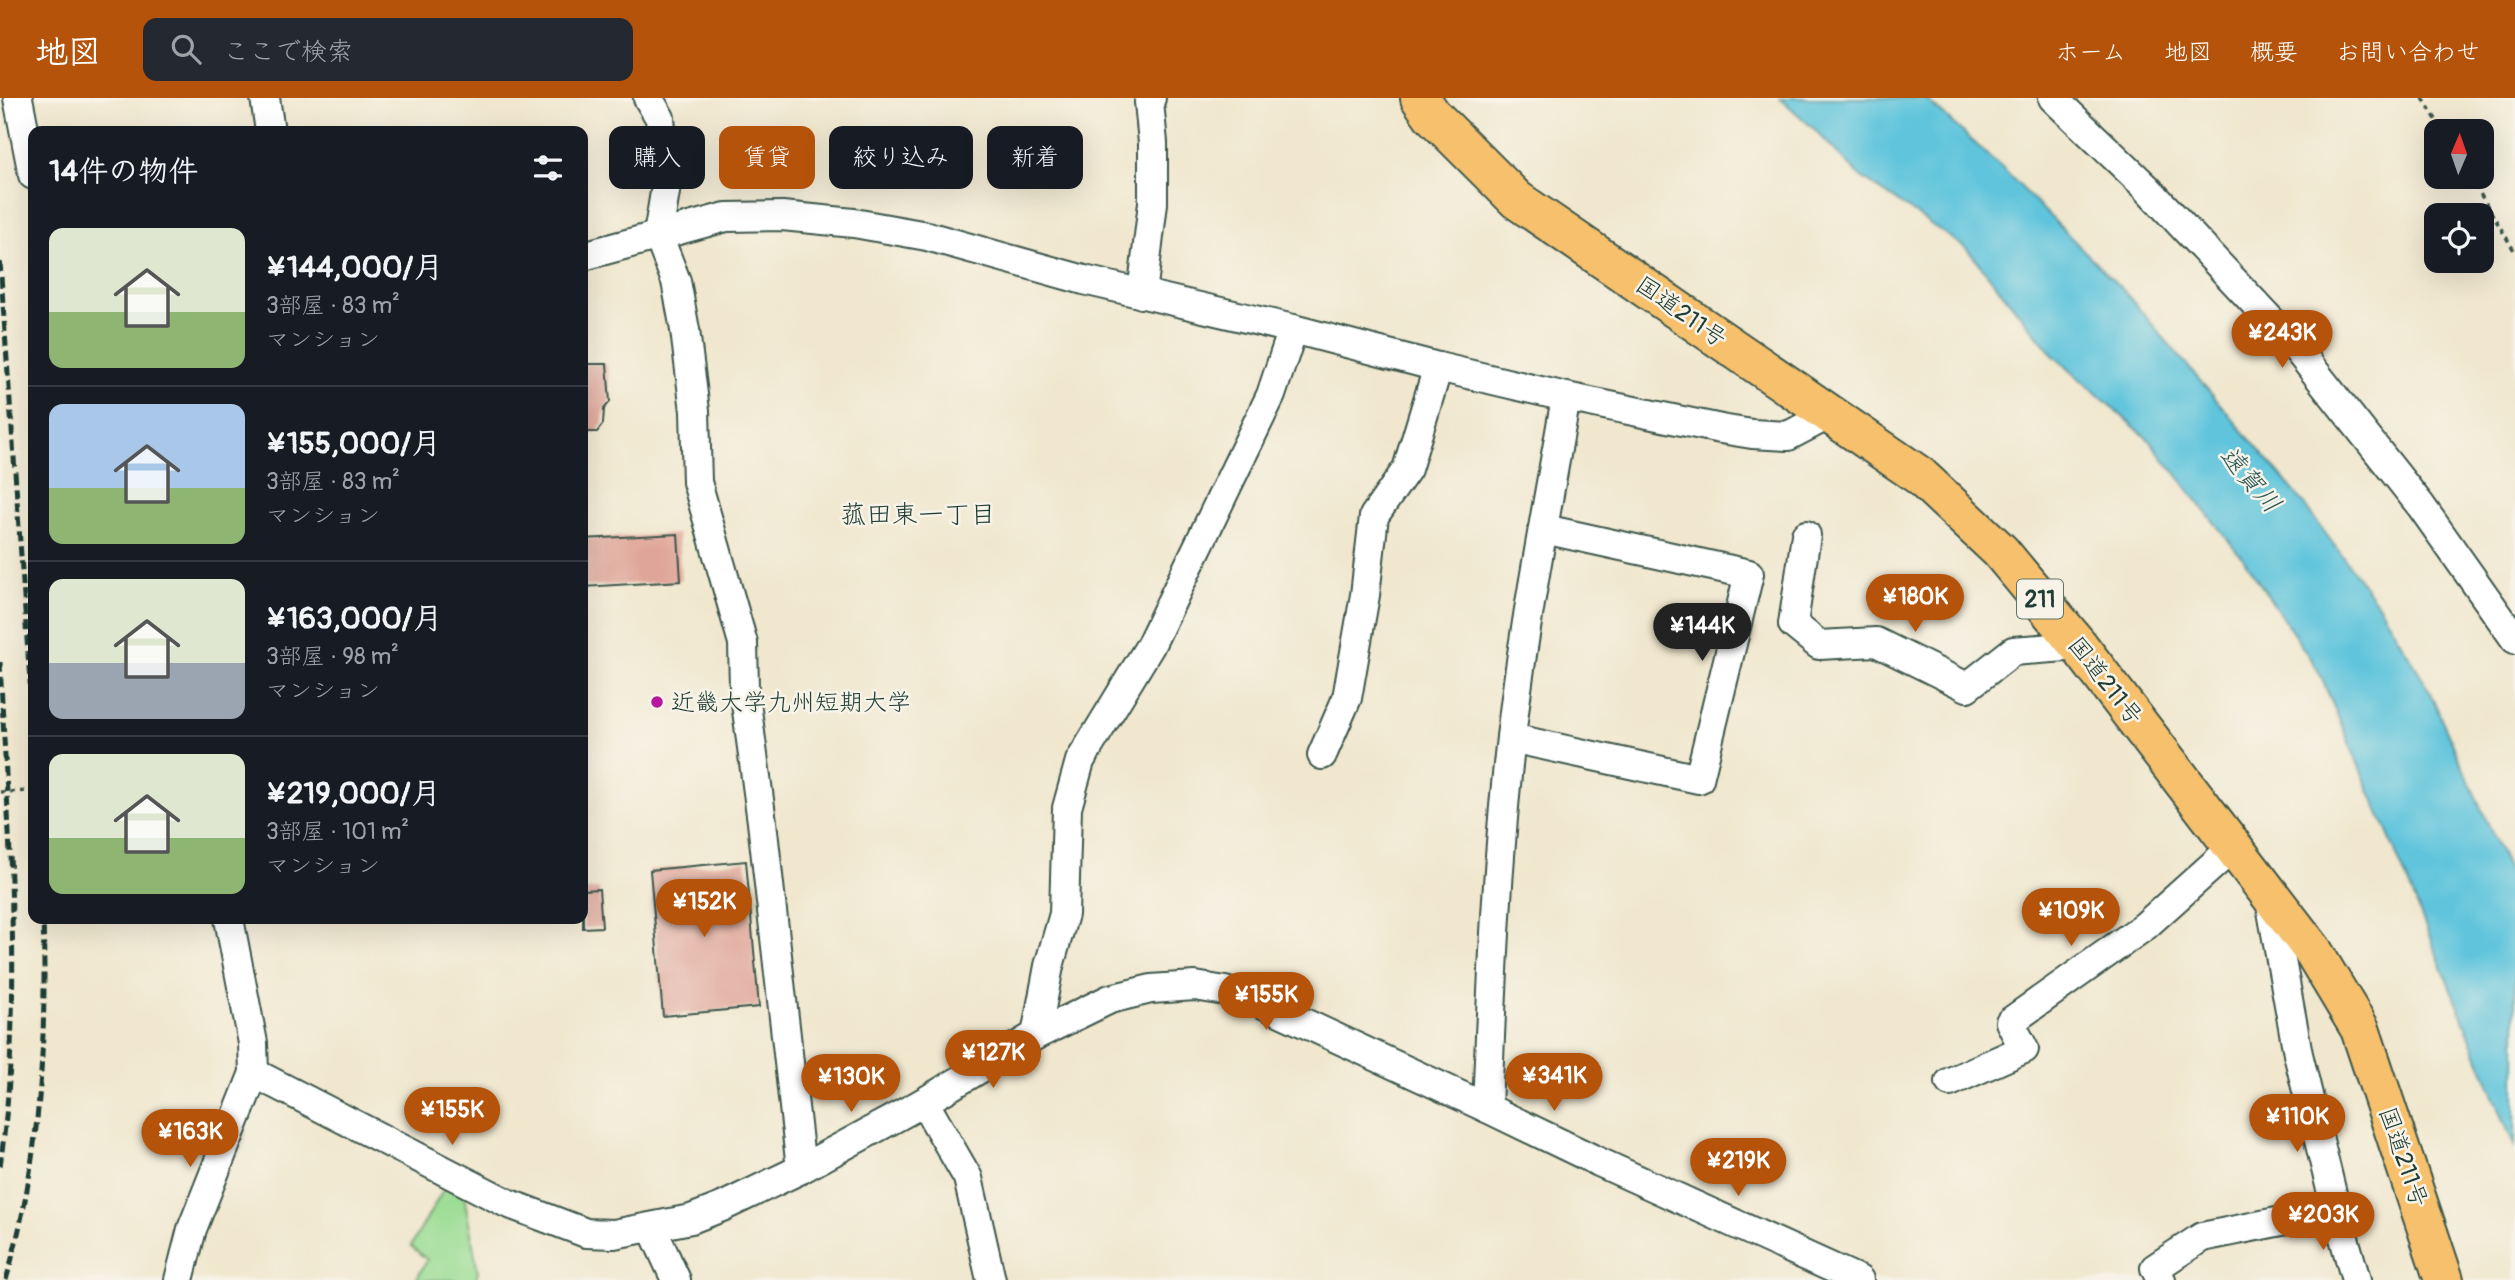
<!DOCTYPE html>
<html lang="ja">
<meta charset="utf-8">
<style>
body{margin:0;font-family:Pangolin,"Klee One",sans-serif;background:#242831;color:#f1f3f6;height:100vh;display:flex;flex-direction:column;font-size:26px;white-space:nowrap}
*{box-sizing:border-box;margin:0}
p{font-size:23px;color:#9ea1a6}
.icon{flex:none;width:38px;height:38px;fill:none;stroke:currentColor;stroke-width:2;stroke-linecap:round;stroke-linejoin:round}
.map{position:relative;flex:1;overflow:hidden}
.sheet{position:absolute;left:28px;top:28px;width:560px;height:798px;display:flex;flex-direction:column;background:#171b24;border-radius:14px;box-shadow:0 7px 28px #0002}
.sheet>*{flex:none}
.guide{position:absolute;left:609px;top:28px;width:665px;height:63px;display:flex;gap:14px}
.needle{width:46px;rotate:2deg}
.controls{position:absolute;left:2424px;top:21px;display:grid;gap:14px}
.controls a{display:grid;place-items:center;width:70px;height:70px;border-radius:14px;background:#171b24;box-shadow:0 7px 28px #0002;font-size:35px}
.price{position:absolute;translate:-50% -60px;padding:0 16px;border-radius:24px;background:#b45309;color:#fff;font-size:23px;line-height:46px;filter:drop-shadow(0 2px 4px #0008)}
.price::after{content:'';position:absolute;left:50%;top:42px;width:21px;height:16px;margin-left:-10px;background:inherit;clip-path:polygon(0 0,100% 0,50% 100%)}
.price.selected{background:#222;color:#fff}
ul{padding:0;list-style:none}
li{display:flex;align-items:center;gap:21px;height:175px;padding:0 21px}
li+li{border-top:2px solid #363941}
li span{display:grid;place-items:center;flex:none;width:196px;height:140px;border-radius:14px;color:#555}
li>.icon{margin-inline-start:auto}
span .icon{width:84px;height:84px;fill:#fffc;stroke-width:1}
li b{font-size:30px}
h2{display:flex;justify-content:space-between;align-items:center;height:84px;padding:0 21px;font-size:30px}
.pill{padding:0 24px;border-radius:14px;background:#171b24;box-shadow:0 7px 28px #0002;font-size:24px;line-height:63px}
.pill.selected{background:#b45309;color:#fff}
header{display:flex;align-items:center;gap:42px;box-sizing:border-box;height:98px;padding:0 35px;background:#b45309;color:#fff}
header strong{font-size:33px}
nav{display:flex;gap:38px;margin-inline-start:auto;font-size:24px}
.search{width:490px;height:63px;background:#242831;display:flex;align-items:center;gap:18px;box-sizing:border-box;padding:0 24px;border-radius:14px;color:#9ea1a6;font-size:26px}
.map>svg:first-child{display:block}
.green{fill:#9bdd94;stroke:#5d8d64;stroke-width:2}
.water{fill:#5ec4dc;stroke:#3e8088;stroke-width:2}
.building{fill:#dfa598}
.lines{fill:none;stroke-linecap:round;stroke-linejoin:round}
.minor-casing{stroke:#3e564b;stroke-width:32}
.highway-casing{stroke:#3e564b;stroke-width:42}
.path{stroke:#3e564b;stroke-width:3.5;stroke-dasharray:5 5;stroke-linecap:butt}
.minor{stroke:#fff;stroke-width:28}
.highway{stroke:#f7c06c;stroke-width:38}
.rail{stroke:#1f3d34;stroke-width:5;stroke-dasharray:10 5;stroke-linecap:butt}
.path-bridge{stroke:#3e564b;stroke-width:3.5;stroke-dasharray:5 5;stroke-linecap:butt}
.poi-dot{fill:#b5179e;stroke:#f7f3e8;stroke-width:2.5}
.labels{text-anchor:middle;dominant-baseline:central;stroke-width:5;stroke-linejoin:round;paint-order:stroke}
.shield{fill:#f7f3e8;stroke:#60746a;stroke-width:2}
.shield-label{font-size:23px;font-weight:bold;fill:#1f3d34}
.street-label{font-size:24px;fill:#1f3d34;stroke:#f7f3e8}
.poi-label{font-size:24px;fill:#1f3d34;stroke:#f7f3e8;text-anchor:start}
.water-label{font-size:26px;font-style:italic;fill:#2c5856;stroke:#f7f3e8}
.neighbourhood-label{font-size:26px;fill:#1f3d34;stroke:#f7f3e8}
</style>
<header>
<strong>地図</strong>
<div class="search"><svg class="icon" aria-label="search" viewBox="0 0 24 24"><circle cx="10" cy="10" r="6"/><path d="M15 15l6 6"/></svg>ここで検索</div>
<nav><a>ホーム</a><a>地図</a><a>概要</a><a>お問い合わせ</a></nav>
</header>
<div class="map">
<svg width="2515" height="1182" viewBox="0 0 2515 1182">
<rect width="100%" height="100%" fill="#f7f3e8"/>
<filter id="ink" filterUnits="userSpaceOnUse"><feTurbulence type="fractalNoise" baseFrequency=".0143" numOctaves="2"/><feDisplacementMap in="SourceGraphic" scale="14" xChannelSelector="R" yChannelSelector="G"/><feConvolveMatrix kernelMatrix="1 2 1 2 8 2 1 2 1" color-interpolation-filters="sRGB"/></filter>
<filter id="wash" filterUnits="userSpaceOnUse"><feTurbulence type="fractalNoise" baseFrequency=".00686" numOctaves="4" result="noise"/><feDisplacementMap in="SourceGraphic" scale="28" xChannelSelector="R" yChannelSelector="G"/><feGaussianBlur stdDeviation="1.57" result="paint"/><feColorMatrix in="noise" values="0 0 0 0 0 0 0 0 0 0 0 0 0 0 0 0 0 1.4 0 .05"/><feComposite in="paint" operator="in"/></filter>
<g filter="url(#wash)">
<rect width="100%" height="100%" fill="#f0e7ce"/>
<path class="green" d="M446,1087l18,10 14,77 -3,8h-59l11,-20 -16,-14z"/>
<path class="water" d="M1780,0h145l76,69 122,123 171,201 84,113 48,80 89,201v263l-124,-307 -72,-169 -75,-112 -95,-120 -96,-85 -86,-106 -107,-73 -46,-47z"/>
<g id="blocks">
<g class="building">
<path d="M583,266h24l3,38 -6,7 -1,15 -6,8h-14z"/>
<path d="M678,436l3,47 -98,6v-48z"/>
<path d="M746,763l13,146 -96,9 -13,-146z"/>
<path d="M599,791l3,38 -19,1v-38z"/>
</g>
</g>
</g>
<g filter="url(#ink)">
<use href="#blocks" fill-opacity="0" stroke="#3e564b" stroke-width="2"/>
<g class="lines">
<defs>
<g id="minor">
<path d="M18,0l15,77"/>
<path d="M265,0l5,33"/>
<path d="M648,0l12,20 6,68 -8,49 18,46 9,49 10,81 2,71 46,161 1,45 18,134 39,347"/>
<path d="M2053,0l93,89 146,156 129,163 94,133"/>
<path d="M583,158l143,-39 56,-1 72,7 73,13 157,44 209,49 145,38 128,30 155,32 31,5 36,2 40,-21"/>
<path d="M1142,196l11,-91v-60l-4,-41 2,-4"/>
<path d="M1806,437l-13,89 26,21 57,-3 91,45 46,-36 66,-5"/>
<path d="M1511,640l188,41 50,-205 -205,-45"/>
<path d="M1322,657l25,-57 18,-103 9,-79 33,-47 31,-102"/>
<path d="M1036,937l13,-69 15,-52 3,-106 13,-47 70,-115 121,-251 22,-66"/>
<path d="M254,975l253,130 79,30 28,1 77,-15 31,-12 79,-38 123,-67 112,-67 74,-36 41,-10 44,-3 30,5 32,10 230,107 112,54 260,118"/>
<path d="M1950,984l74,-33 -14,-27 135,-96 87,-78"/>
<path d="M924,1004l44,76 23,102"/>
<path d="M1487,1010c5,-124 10,-248 24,-371 13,-114 36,-227 55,-340"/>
<path d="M2336,1112l20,70"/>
<path d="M652,1130l24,52"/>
<path d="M179,1182l13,-51 62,-156 -1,-30 -24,-124"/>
<path d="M2161,1182l-6,-12 47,-31 134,-27 -38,-156 -28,-154"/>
</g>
<path id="highway" d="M1420,0l12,17 85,85 403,276 80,75 79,95 234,305 47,78 84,251"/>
</defs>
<use href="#minor" class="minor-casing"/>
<use href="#highway" class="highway-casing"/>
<g class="path">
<path d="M2423,0l20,33"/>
<path d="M2470,79l45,75"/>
</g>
<use href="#minor" class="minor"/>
<use href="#highway" class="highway"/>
<g class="rail">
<path d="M0,164l33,461"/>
<path d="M0,564c8,168 24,337 0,504"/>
<path d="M6,1182c34,-117 41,-240 37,-361"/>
</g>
<path class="path-bridge" d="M0,694l33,-1"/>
</g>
</g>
<circle class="poi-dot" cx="657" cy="604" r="7"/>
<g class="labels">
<rect class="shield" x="2017" y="481.5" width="46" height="39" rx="5"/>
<g class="shield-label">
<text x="2040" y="501">211</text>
</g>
<g class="street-label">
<text transform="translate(1681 214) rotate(35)">国道211号</text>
<text transform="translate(2105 583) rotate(52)">国道211号</text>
<text transform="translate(2403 1059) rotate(71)">国道211号</text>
</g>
<g class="poi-label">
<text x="671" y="604">近畿大学九州短期大学</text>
</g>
<g class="water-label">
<text transform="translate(2250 382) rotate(49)">遠賀川</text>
</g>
<g class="neighbourhood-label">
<text x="918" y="417">菰田東一丁目</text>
</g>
</g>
</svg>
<div class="controls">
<a><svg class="needle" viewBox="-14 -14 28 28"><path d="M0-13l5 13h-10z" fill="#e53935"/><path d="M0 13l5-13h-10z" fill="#9ea1a6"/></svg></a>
<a><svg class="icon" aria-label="locate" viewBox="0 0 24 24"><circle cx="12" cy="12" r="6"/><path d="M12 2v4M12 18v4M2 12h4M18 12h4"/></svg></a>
</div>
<b class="price" style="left:2282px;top:272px">¥243K</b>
<b class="price" style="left:1915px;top:536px">¥180K</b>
<b class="price selected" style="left:1702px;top:565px">¥144K</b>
<b class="price" style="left:704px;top:841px">¥152K</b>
<b class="price" style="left:2071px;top:850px">¥109K</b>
<b class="price" style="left:1266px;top:934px">¥155K</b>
<b class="price" style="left:993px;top:992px">¥127K</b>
<b class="price" style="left:1554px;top:1015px">¥341K</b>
<b class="price" style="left:851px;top:1016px">¥130K</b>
<b class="price" style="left:452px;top:1049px">¥155K</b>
<b class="price" style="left:2297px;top:1056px">¥110K</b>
<b class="price" style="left:190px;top:1071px">¥163K</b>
<b class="price" style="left:1738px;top:1100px">¥219K</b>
<b class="price" style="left:2323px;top:1154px">¥203K</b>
<div class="guide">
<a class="pill">購入</a>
<a class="pill selected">賃貸</a>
<a class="pill">絞り込み</a>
<a class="pill">新着</a>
</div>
<section class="sheet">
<h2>14件の物件<svg class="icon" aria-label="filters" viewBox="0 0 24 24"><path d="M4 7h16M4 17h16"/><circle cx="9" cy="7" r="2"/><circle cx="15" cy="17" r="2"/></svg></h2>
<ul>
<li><span style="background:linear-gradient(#dfe7d0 60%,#8fb573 0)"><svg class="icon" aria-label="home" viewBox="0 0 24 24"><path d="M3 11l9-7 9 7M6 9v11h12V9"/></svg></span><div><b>¥144,000/月</b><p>3部屋 · 83 m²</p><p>マンション</p></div></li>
<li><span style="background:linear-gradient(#a9c7e8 60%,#8fb573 0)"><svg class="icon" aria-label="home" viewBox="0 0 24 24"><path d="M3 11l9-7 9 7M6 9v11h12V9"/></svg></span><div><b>¥155,000/月</b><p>3部屋 · 83 m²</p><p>マンション</p></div></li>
<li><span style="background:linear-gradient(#dfe7d0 60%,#9aa5b1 0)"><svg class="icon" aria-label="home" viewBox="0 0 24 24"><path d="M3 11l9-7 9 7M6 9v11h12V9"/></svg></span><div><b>¥163,000/月</b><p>3部屋 · 98 m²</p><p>マンション</p></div></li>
<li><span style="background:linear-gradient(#dfe7d0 60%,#8fb573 0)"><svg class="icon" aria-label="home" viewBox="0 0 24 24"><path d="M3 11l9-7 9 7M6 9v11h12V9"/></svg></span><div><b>¥219,000/月</b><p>3部屋 · 101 m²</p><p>マンション</p></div></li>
</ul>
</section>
</div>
